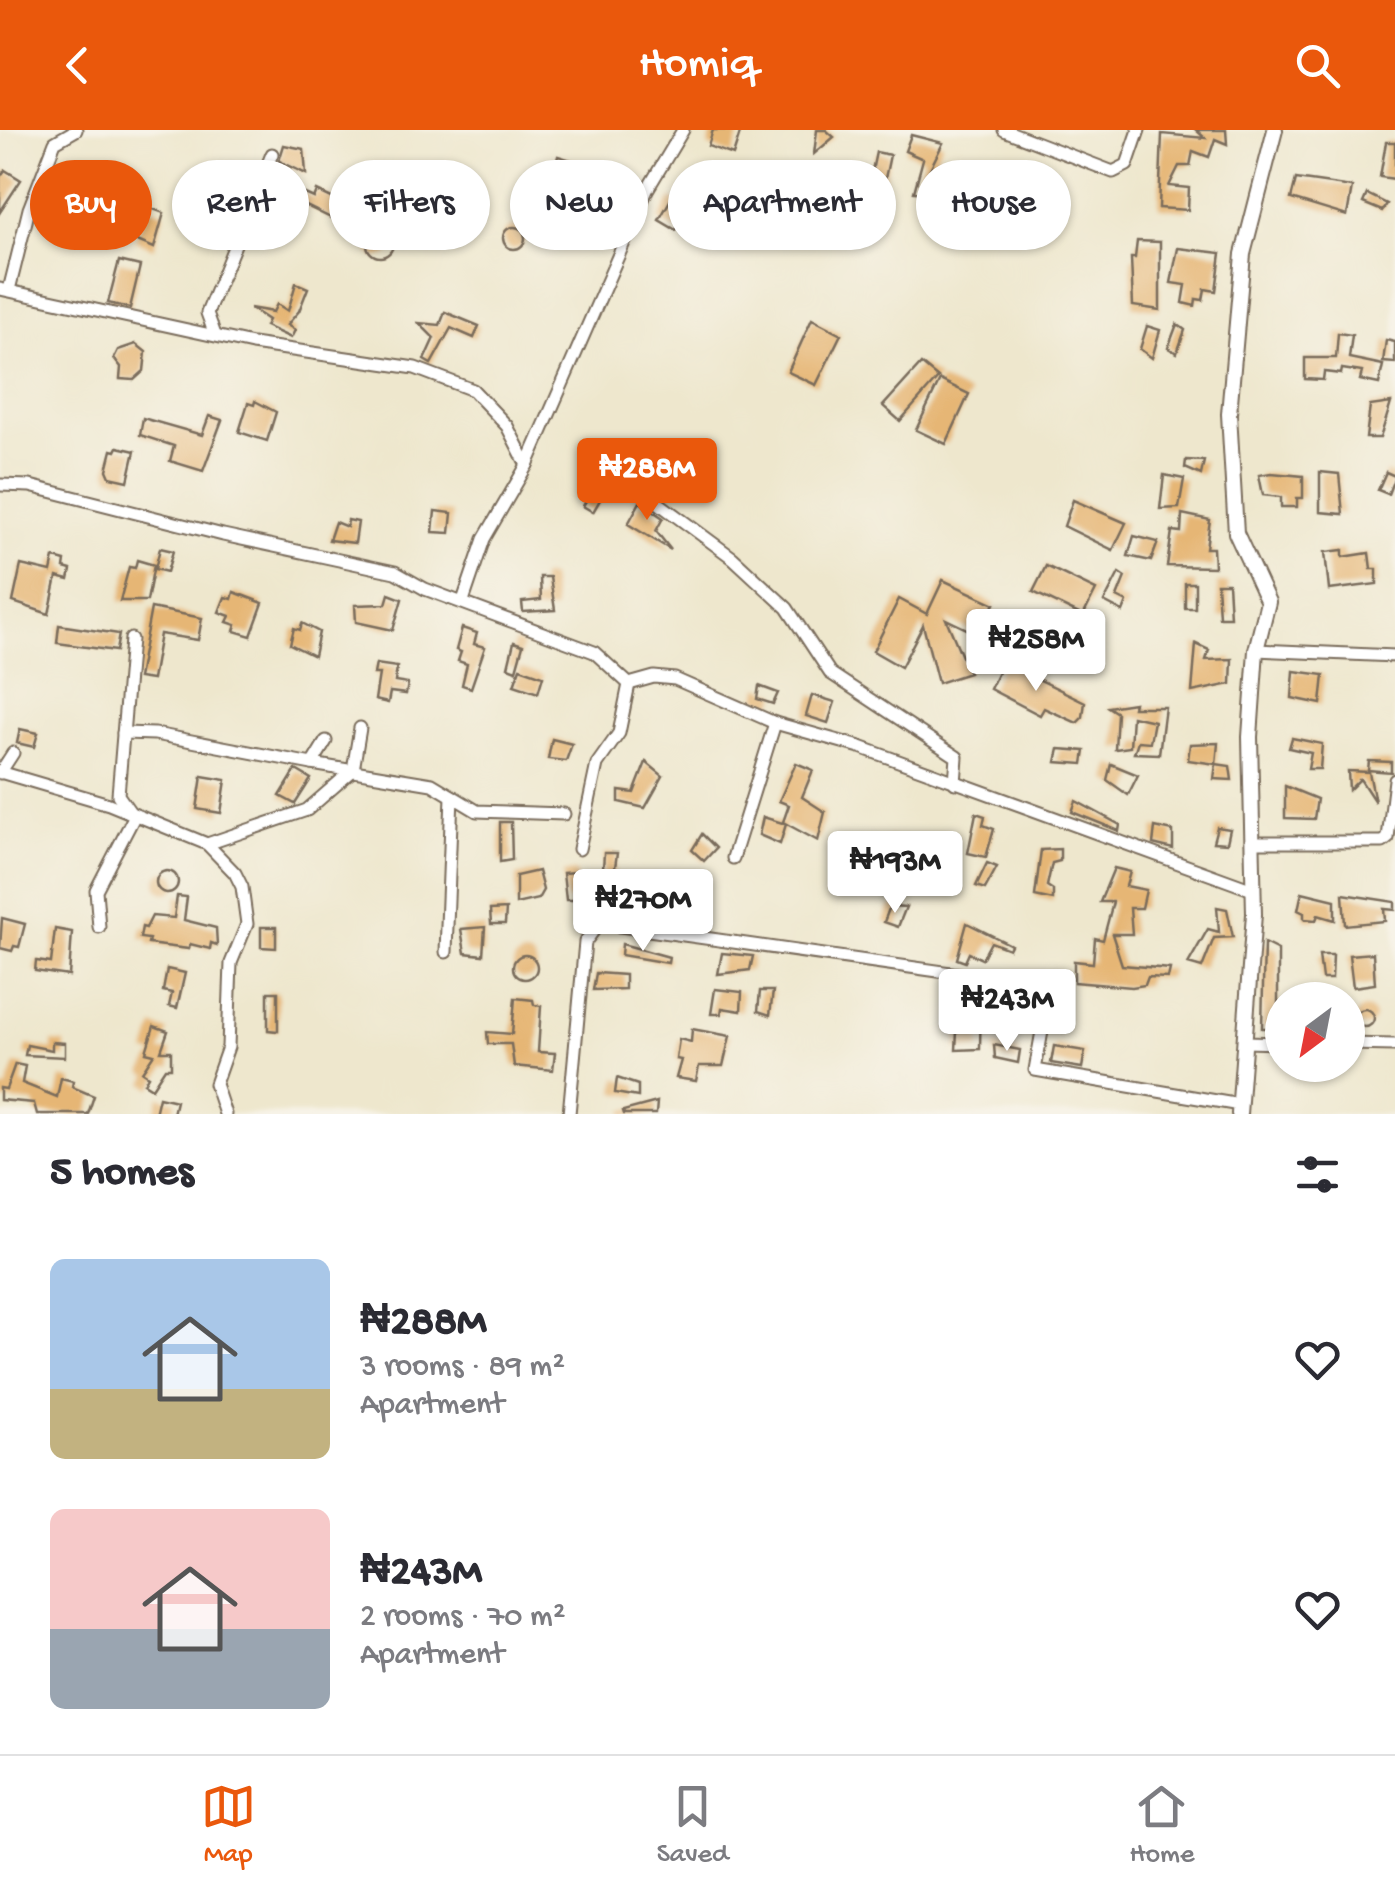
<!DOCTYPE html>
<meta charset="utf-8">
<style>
body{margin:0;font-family:"Gochi Hand",sans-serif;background:#f2f2f3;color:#2b2b33;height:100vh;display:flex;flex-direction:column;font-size:38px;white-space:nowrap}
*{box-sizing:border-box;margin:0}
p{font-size:32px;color:#7c7c81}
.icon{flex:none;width:55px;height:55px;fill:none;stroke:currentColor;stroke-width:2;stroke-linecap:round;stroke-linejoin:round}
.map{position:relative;height:984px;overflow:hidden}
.panel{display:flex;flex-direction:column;background:#fff;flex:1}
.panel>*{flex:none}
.hud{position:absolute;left:30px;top:30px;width:1335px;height:90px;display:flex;gap:20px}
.needle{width:65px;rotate:212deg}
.fabs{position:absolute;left:1265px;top:852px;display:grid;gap:20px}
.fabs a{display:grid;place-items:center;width:100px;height:100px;border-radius:50%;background:#fff;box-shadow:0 2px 8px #0004;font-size:50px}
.price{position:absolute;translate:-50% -85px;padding:0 22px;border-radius:10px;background:#fff;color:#222;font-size:32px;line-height:65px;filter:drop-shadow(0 2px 5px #0008)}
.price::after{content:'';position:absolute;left:50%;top:60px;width:30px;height:22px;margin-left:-15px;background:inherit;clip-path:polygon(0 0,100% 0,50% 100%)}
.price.selected{background:#ea580c;color:#fff}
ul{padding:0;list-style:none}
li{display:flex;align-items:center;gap:30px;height:250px;padding:0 50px}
li span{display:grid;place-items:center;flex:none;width:280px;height:200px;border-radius:15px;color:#555}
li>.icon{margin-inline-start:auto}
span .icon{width:120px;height:120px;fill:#fffc;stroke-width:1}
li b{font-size:42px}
h2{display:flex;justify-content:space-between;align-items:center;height:120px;padding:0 50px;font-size:42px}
.tag{padding:0 35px;border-radius:45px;background:#fff;box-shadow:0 2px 8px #0004;font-size:35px;line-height:90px}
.tag.selected{background:#ea580c;color:#fff}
header{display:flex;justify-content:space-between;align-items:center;height:130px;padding:0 50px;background:#ea580c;color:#fff;font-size:45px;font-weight:600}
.menu{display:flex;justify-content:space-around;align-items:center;height:140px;border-top:2px solid #e1e1e2;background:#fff;font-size:28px;color:#7c7c81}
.menu a{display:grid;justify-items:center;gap:5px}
.menu .selected{color:#ea580c}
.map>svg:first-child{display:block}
.building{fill:#e6b674}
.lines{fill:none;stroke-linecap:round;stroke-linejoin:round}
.minor-casing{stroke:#7a6c5b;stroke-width:15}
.tertiary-casing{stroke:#7a6c5b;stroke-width:18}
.minor{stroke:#fff;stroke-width:11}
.tertiary{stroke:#fff;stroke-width:14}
</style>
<header><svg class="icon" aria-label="back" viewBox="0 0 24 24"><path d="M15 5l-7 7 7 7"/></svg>Homiq<svg class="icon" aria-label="search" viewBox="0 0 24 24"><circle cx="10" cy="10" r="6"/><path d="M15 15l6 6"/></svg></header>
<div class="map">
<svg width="1395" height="984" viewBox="0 0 1395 984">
<rect width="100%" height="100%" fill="#f7f3e8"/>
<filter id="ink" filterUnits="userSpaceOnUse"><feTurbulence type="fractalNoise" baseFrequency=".01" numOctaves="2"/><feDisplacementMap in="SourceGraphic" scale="20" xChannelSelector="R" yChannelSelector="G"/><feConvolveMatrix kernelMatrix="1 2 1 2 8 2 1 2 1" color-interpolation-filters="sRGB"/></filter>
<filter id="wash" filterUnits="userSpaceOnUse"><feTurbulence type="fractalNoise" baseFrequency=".0048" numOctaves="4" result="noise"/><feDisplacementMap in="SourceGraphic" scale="40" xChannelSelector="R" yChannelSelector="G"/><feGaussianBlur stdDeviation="2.25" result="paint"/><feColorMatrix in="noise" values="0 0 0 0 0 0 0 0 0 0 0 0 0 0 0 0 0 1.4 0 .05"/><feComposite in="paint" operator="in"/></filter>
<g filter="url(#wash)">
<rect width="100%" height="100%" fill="#eee7cd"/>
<g id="blocks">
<g class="building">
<path d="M713,0h28l-8,25 -25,-9z"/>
<path d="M817,0h9l8,7 -20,17z"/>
<path d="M1196,0h30l1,14 -12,-5 -6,18 -16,-6 -3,15h-11l-10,20 20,2 -1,22 -29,-2 3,-74 43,4z"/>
<path d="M911,5l32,8 -16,32 8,2 -4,17 -17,-2 9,-33 -18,-8z"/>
<path d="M1386,12h9v37l-15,-2z"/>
<path d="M284,15l20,4 2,25 -27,-13z"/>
<path d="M876,22l14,3 -7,33 -14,-3z"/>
<path d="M558,26l20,6 -5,19 -20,-6z"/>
<path d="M5,40l16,10 -21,32v-35z"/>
<path d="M1296,49l56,8 -5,29 -56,-17z"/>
<path d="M280,53l34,15 3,-7 21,10 7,-8 18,14 -26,14 -37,-18 -3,7 -24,-11z"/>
<path d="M1367,64l20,10 -5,7 -19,-8z"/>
<path d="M993,65l18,8 -5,10 -20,-9z"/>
<path d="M671,69l18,10 -13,21 -17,-10z"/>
<path d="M148,77l16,6 -10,35 -19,-8z"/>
<circle cx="514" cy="108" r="11"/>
<circle cx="380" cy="114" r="13"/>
<path d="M1137,111l23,1v68l-27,-4 -2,-48h4z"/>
<path d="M1178,118l43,5 -5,38 -11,-2 -2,11 -7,-1 -1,7 -12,-3 3,-18 -15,-2z"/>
<path d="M119,131l21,5 -10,42 -22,-5z"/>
<path d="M296,153l12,5 -9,23 -12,14 8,5 -4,8 -26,-12 3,-6 -18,-12 23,4 4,-8 11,7z"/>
<path d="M445,182l34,14 -5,12 -23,-10 -20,36 -7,-4 10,-22 -15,-15 21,2z"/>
<path d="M812,189l29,15 -25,51 -28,-13z"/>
<path d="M1177,194l8,6 -8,23 -9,-5z"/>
<path d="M1147,196l13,4 -8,28 -12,-9z"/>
<path d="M1338,203l14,2 -3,23 34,7 -4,19 -19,-4 2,-8 -20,-3 -1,5 -17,-2 -1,8 -18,-1v-21h31z"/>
<path d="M1386,210l9,2v21l-12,-1z"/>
<path d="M136,214l10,8 -2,19 -10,9 -14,-1 1,-12 -7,-9 4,-8z"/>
<path d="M921,234l17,14 -38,43 -17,-15z"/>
<path d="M940,250l29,14 -23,50 -30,-14z"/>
<path d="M255,271l21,11 -9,29 -28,-9 9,-29 6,2z"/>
<path d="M1391,273l-11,35h-14l4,-32z"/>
<path d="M209,286l13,4 -19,51 -33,-10 4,-15 -34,-11 3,-17 59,17z"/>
<path d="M646,316l9,4 -15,35 -18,-16 4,-8 11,6z"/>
<path d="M118,317l17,4 -7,30 -18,-4 -3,-7 5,-20 4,1z"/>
<path d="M1186,330l18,1 -3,14 -16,-7z"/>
<path d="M605,338l10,6 -22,38 -10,-6z"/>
<path d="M1320,342l19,2 4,40 -23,-2z"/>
<path d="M1386,342l9,4 -7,18 -10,-4z"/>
<path d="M1271,343l32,3v22h-6v9h-16v-10l-18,-2 -4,-20z"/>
<path d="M1164,345l20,4 -5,29 -19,1z"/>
<path d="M1073,370l53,23 -13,27 -49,-24z"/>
<path d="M640,372l23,16 -7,13 15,19 -43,-26z"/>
<path d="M435,381l17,2 -2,20 -17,-1z"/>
<path d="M1182,384l28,6 -4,28h7l1,19 -47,-1 5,-35 9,1z"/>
<path d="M348,390l10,2 -3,21 -26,-3 6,-18 12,5z"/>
<path d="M1134,406l24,6 -7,19 -23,-5z"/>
<path d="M160,418l13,3 -6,21 -12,-3z"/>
<path d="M1343,420v7l26,-4 2,16h6v15l-48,6 -4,-38z"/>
<path d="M54,428l11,3 -1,7 7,2 -2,10 -12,-3 -8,37 -36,-12 8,-37 30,7z"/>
<path d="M137,430l17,5 -7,36h-27l9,-34 6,1z"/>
<path d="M1046,436l50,24 -13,26 -50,-24z"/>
<path d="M1119,443l6,4 -8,20 10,5 -4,10 -19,-10z"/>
<path d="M540,447h10l5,33 -32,2 -1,-10 19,-2z"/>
<path d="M943,450l52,24 -18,30 -31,-15 23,54 -31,10 -15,-58 -22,42 -28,-16 26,-52 28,15z"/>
<rect x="1185" y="453" width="10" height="25"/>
<path d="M1217,453h11l2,34h-11z"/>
<path d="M234,462l29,11 -12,33 -17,-5 2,-6 -9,-3 3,-6 -11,-4 6,-15 7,2z"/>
<path d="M389,464l13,5 -9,31 -37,-8 -1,-17 31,-1z"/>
<path d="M151,478l51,10 -4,22 -38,-6 -8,46 -14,-2z"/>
<path d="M302,493l17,9 -5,24 -24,-12 4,-16 6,2z"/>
<path d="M59,495l60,9 -3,17 -59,-8z"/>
<path d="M462,498l15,5 -3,11 11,3 -14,41 -9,-3 5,-21 -9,-3 3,-9 -5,-2z"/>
<path d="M514,512l9,3 -7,25 -8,-3z"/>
<path d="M1196,514l13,6 -3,10 26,-1 -1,25 -39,8z"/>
<path d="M1003,532l82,40 -2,15 -6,6 -33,-15 -4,7 -50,-26z"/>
<path d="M376,534l21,3 -2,15 13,2 -2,10 -16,-2 -2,11 -13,-3 4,-26h-5z"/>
<path d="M520,538l23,8 -5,17 -24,-8z"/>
<path d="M1294,541l30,4 -3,29 -29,-6z"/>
<path d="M759,556l19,7 -5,11 -16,-5z"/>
<path d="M812,565l23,7 -7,21 -22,-7z"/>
<path d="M1134,573l-1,4h32l-6,47 -25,-1 4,-12 12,1 4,-21 -22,-5 -2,31 -15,2 2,-36 -9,-6z"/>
<path d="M20,599l18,4 -4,14 -17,-4z"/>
<path d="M1292,608l30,6 -2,25h-12l3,-16 -22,-5z"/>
<path d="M552,609l20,5 -6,17 -18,-2z"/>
<path d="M1218,613l-2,21 -28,-4 2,-16z"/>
<path d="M1059,619l26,2 -2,13 -27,-2z"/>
<path d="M1369,631l22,1v10l-23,-2z"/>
<path d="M646,632l17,14 -18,32 -26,-6v-11l15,2z"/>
<path d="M796,633l17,7 -11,27 23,15 -7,29 -35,-19 6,-17 -10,-4z"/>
<path d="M1111,634l27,11 -10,20 -21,-15z"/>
<path d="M1216,634l14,2 2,14 -18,-1z"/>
<path d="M296,640l15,9 -16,25 -15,-8z"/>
<path d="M1348,641l21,1 6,30 -15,-23 -11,11z"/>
<path d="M202,646l24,4 -5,33 -24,-4z"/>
<path d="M1285,656l32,13 -3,20 -29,-1z"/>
<path d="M1076,671l44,24 -1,6 -47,-19z"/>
<path d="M976,683l9,3 -2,9 11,4 -8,28 -18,-4z"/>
<path d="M763,687l23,7 -6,20 -21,-9z"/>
<path d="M500,692h11l1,38 -12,2z"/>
<path d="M1155,697l18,4v18l-20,-5z"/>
<path d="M1217,697l13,2 -3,14 -14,-1z"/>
<path d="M702,704l14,14 -12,13 -12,-11z"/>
<path d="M891,707l18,11 -6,14 -31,-13v-7z"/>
<path d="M1060,719v12l-8,2 -5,23 6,4v10l-18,-4 6,-46z"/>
<path d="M604,723h13l-7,50 -9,-3z"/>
<path d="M987,733l10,4 -12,22 -9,-3z"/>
<path d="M1114,738l16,4 -4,14 20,4 -4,18h-12l2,26h-20l10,31 48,4 -2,9 -20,-1 -3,8 -13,2 -58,-5v-21l19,2 2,-25 8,2 10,-38h-13z"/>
<circle cx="167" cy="752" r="11"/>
<path d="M538,741l5,19 -5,9 -22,5v-28z"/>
<path d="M577,742l-3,28h-8l-3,-27z"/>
<path d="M902,742l26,10 -3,11 -27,-7z"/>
<path d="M1302,762l33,8v20l-17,-5 -2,5 -12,-1v-6l-6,-3z"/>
<path d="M1343,764l52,8v8l-11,-1 1,12 -40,4z"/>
<path d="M177,766l10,1 -3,23 32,8 1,17 -6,-2 -1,6 -20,-5 -1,5 -41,-5 1,-5 -9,-1 2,-11 4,1 6,-12 22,2z"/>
<path d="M890,776l16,1 -8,20 -14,-5z"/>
<path d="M1217,777l10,2 6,28 -19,1 -12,30 -14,-4 20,-35 11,3z"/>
<path d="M506,779l-1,15h-14l-1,-14z"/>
<path d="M2,788l23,6 -6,23 -5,-1 -2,5 -12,-3z"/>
<path d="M967,793l44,22 -2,4 -18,-7 -9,17 -13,-6 -4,9 -8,-3z"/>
<path d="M261,797h15v21l-15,-1z"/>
<path d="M485,797l-2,28 -18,-2 -4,-24z"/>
<path d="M55,799l17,3 -3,44 -34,-5 1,-10 15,2z"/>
<path d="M1264,813l14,7v78h-16z"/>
<path d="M622,814l47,13 -1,6 -47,-8z"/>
<path d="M722,823l31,3 -3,14 -32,4z"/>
<path d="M1373,823l2,31 -22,3 -4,-32z"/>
<path d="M1319,825h14l-1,24h-10z"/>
<circle cx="525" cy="837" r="12"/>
<path d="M167,839l18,4 -8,35 -8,-2 3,-13 -9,-2z"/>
<path d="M596,843l29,2v14l-32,1z"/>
<path d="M715,859l27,3 -1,19 -19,-3 -1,6h-10z"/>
<path d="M760,861h13l-3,24 -12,-4z"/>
<path d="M972,861l9,6 -1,52 -24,1 3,-56z"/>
<path d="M268,862h10v39l-10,-1z"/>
<path d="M515,868l18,2 1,5 7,1 -3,46 17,1 -2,17 -39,-4 -3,-22h-23l-1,-12 25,2z"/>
<circle cx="1365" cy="888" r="9"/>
<path d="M154,896l14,5 -7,20h10v17h-6l-13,20 -8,-5 4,-7 -6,-4 12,-18 -8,-2z"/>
<path d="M692,899l38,7 -7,30h-24l-3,15 -20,-3 5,-18 -5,-1 3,-20 12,3z"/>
<path d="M52,912l13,1v14l-40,-2 2,-10 25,5z"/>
<path d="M994,915l26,5 -2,13 -23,-5z"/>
<path d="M1054,916l31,5 -3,17 -31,-5z"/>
<path d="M15,934l10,2 -3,17 35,14 4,-19 12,3 -1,6 22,9 -6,18h-51l-3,-11 -34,-3v-12l6,1z"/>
<path d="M617,948l21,7v12l-23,-4z"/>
<path d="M159,967l17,4 -3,13h-18z"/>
<path d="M657,972l-1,12h-32l-1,-3z"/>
</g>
</g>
</g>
<g filter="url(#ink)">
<use href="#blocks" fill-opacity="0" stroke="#7a6c5b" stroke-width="2.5"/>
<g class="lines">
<defs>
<g id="minor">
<path d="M1004,0l109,42 14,-7 12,-35"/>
<path d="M0,159l252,55 163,24 58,22 34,36 20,39"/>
<path d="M9,160l20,-81 26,-67 21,-12"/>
<path d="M215,205l-8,-22 65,-159"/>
<path d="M0,355l30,1 193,49 172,37 30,17 169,63 35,32 25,-7 21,2 100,44 85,24 393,143"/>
<path d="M645,363l88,65 54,50 43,65 127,84 -2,26"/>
<path d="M463,471l21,-62 43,-74 120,-275 36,-60"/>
<path d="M1256,520l139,6"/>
<path d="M123,603l32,1 157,30 14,-23"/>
<path d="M312,634l120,20 45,27 87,3"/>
<path d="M0,642l109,32 98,40 28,29 7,14 5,37 -16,39 -3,84 -13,37 10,30"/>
<path d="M0,643l13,-20"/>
<path d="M130,682l-12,-17 13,-156"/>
<path d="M1252,712h131l5,-4 7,-58"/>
<path d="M207,714l100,-34 46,-40 7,-42"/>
<path d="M579,719l18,-85 22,-31 10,-49"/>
<path d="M733,728l42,-135"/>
<path d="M99,797l-3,-37 39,-75"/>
<path d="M446,822l6,-156"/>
<path d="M1245,912l37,1"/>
<path d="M1348,914l47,1"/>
<path d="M569,984l16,-172 14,-19 451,64 -15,83 205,35"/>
</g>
<path id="tertiary" d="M1239,984l15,-200 -4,-177 6,-87 12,-48 -32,-69 -7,-119 14,-160 32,-124"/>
</defs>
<use href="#minor" class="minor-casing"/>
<use href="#tertiary" class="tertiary-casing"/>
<use href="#minor" class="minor"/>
<use href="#tertiary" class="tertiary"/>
</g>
</g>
</svg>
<div class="fabs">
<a><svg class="needle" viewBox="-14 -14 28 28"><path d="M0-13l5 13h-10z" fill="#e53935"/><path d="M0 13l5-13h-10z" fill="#7c7c81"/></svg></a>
</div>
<b class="price selected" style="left:647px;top:393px">₦288M</b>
<b class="price" style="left:1036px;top:564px">₦258M</b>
<b class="price" style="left:895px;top:786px">₦193M</b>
<b class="price" style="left:643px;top:824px">₦270M</b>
<b class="price" style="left:1007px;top:924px">₦243M</b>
<div class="hud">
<a class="tag selected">Buy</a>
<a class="tag">Rent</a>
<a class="tag">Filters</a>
<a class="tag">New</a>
<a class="tag">Apartment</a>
<a class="tag">House</a>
</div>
</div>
<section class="panel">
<h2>5 homes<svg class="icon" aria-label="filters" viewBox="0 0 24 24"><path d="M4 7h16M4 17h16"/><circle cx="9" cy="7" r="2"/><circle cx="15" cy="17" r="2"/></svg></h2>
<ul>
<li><span style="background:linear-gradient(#a9c7e8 65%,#c2b280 0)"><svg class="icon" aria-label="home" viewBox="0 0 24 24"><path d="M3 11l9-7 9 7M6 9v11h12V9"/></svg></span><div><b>₦288M</b><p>3 rooms · 89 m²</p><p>Apartment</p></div><svg class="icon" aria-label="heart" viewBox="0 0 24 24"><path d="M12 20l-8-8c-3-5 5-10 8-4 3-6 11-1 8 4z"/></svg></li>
<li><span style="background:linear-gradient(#f6c9c9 60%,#9aa5b1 0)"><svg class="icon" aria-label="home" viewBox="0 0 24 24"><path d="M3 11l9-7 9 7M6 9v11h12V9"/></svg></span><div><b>₦243M</b><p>2 rooms · 70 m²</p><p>Apartment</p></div><svg class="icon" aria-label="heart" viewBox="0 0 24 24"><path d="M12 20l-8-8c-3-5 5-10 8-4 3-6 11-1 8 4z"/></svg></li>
</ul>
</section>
<nav class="menu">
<a class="selected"><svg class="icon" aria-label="map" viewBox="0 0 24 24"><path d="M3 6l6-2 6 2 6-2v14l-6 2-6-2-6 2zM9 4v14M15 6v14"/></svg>Map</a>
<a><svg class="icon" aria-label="saved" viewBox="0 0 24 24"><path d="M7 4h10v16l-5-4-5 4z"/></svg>Saved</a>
<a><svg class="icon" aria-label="home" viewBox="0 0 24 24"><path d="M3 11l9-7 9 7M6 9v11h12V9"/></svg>Home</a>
</nav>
